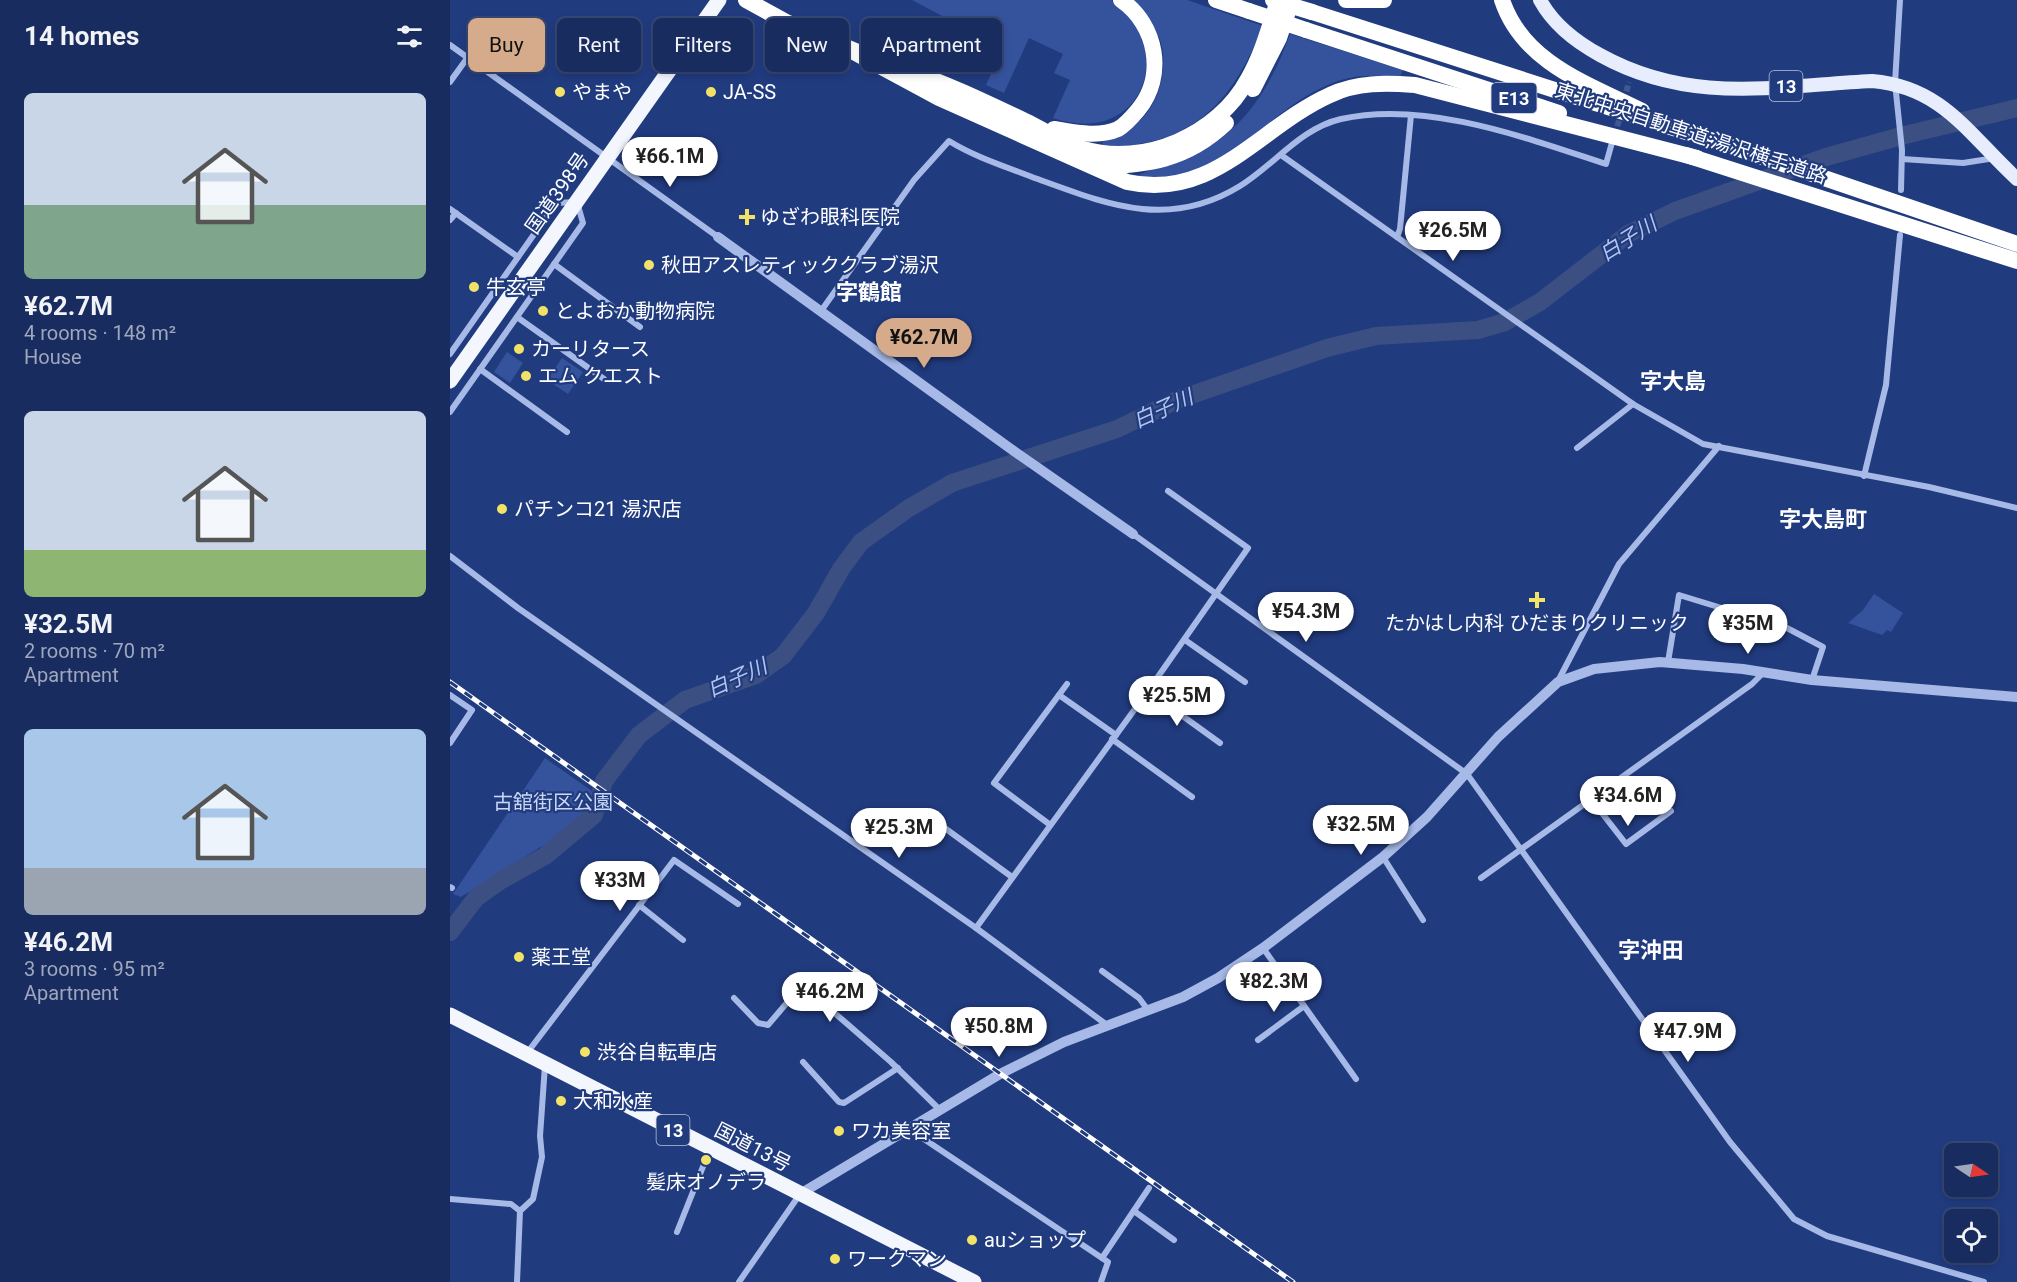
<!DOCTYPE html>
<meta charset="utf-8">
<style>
body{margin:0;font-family:Roboto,"Noto Sans JP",sans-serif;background:#263868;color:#f1f3f6;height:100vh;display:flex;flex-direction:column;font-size:22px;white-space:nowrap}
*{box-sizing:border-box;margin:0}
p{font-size:20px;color:#9fa7bd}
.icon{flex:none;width:33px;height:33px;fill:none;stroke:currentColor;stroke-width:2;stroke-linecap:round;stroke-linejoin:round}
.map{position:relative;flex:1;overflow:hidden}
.side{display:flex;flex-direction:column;background:#192c5f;width:450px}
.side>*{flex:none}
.banner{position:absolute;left:18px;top:18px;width:570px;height:54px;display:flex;gap:12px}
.needle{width:39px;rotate:103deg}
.buttons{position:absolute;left:1494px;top:1143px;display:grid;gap:12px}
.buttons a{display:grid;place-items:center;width:54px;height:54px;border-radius:9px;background:#192c5f;box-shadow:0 3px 9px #0003,0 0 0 2px #374874;font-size:30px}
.price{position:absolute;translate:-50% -51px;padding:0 14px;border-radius:21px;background:#fff;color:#222;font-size:20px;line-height:39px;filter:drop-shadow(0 2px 3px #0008)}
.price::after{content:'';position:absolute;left:50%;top:36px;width:18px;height:14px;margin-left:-9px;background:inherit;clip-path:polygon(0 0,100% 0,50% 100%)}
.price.selected{background:#d6ab8b;color:#111}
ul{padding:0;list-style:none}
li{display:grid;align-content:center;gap:12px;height:318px;padding:0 24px}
li span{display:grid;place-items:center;height:186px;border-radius:9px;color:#555}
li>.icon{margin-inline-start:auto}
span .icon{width:108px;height:108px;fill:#fffc;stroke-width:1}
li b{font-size:26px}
h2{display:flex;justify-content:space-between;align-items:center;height:72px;padding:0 24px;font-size:26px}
.tag{padding:0 21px;border-radius:9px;background:#192c5f;box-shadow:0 3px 9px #0003,0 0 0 2px #374874;font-size:21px;line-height:54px}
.tag.selected{background:#d6ab8b;color:#111}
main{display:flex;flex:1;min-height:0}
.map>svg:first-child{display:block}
.green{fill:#35529d}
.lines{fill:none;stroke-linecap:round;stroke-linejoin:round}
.river{stroke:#3c4f82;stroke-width:18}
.minor-tunnel{stroke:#425892;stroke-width:6;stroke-dasharray:6 3;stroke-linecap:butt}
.minor{stroke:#a6b9e7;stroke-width:6}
.tertiary{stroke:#a6b9e7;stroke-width:10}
.primary{stroke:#e8edfd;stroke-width:14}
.trunk{stroke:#f4f6fe;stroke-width:15}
.motorway{stroke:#fff;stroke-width:16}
.rail-casing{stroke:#fff;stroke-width:5}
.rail{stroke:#213b7f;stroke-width:3;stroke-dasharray:9;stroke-linecap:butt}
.motorway-bridge{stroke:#fff;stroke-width:16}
.poi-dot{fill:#f3e268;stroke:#213b7f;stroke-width:2}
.labels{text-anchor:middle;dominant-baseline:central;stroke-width:4.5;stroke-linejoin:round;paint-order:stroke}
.shield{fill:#213b7f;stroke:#bcc4d9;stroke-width:1.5}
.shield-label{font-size:18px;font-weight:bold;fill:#fff}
.poi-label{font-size:20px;fill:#fff;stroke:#213b7f;text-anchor:start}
.street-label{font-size:20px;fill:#fff;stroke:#213b7f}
.park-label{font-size:20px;fill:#cad7f5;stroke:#213b7f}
.water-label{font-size:21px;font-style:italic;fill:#b2c4ef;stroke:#213b7f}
.quarter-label{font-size:22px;font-weight:bold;fill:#fff;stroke:#213b7f}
</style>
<main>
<section class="side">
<h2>14 homes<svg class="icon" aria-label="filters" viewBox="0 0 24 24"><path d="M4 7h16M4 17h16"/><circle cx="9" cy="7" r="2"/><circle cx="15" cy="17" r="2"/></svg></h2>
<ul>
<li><span style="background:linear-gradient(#c9d6e8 60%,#7fa58c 0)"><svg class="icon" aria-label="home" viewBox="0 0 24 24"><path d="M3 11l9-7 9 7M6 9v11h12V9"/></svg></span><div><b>¥62.7M</b><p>4 rooms · 148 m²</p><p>House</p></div></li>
<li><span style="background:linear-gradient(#c9d6e8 75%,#8fb573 0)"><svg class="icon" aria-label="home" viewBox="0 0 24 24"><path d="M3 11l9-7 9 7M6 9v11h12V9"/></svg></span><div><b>¥32.5M</b><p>2 rooms · 70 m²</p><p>Apartment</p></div></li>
<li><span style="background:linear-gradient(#a9c7e8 75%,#9aa5b1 0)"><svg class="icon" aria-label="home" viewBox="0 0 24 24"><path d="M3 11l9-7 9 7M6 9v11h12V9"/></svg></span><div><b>¥46.2M</b><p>3 rooms · 95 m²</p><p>Apartment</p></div></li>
</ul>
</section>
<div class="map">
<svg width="1567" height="1282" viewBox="0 0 1567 1282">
<rect width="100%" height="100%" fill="#213b7f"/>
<g class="green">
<path d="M462,0h199c70,52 28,148 -58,118l17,-38 -16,-7 9,-19 -34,-16 -25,55 -18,-8 12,-27 -41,-20 4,-12z"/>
<path d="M681,0h56l76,26c-32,79 -71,120 -160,121l-1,-8c11,-5 25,-9 35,-16 24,-18 34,-64 20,-90 -6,-13 -17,-23 -26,-33z"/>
<path d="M840,34l113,36 -3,7c-20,-1 -39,-3 -59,3 -61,19 -98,80 -160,96 -15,4 -34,2 -50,3 22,-12 46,-17 68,-28 48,-23 74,-69 91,-117z"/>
<path d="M57,352l16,11 -13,20 -16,-11z"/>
<path d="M112,358l21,14 -15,22 -21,-14z"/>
<path d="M1424,594l29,19 -12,19 -4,-2 -5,5 -34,-12 15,-13z"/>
<path d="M95,758l51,36c-14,24 -30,43 -57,54l-78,49 -8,-3z"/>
</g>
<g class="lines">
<path class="river" d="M0,932l26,-34 24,-17 45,-25 49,-41 10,-34 35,-46 46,-35 71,-25 27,-19 33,-43 25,-44 20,-27 48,-34 43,-25 165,-54 60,-29 150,-52 49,-12 102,-6 27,-8 35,-20 88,-68 47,-23 151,-54 79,-22 112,-27"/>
<g class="minor-tunnel">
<path d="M1174,100l5,-18"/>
<path d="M1165,135l6,-22"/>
</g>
<g class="minor">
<path d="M1450,0l-5,83 7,67 -1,40"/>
<path d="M0,45l268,192"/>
<path d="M0,82l18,-25"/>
<path d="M831,155l352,249 70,40 226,43 88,21"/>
<path d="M1452,159l61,4 32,-5"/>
<path d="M0,209l68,48"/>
<path d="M0,220l6,-7"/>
<path d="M947,237l3,-8 11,-114"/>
<path d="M104,264l86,63"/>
<path d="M371,311l93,-131 35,-39c26,16 55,25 83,36 72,26 135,54 208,9 34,-21 61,-58 101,-67 85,-19 185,19 265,45l7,-25"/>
<path d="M67,317l87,62"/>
<path d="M0,354l106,-151 21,-1 6,21 -133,189"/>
<path d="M30,369l87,63"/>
<path d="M1127,448l56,-44"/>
<path d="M1414,476l22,-91 14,-150"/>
<path d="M683,534l334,240 263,368 64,77 33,17 157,46"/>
<path d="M0,556l68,52 458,320 131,97"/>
<path d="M735,640l60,42"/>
<path d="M1218,662l11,-67 108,33 36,19 -11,33"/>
<path d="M1108,681l61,-117 100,-118"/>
<path d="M698,691l72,52"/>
<path d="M0,695l22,15 -22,33"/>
<path d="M609,695l57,40"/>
<path d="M662,739l80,58"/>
<path d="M1141,799l35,45 45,-33"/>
<path d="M481,818l81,59"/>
<path d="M599,824l-55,-41 73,-99"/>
<path d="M933,857l40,63"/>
<path d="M1031,878l271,-194 11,-11"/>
<path d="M0,887l2,1"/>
<path d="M189,905l44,35"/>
<path d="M526,928l172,-237 100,-143 -80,-57"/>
<path d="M813,948l93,131"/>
<path d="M652,971l37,27 9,12"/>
<path d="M284,998l24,25 10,2 29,-34 10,-2 84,73 49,48"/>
<path d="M808,1040l46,-34"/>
<path d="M77,1053l147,-193 64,44"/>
<path d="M353,1062l36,40 5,1 54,-35"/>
<path d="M459,1129l199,133 -7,20"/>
<path d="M0,1199l61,5 9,7"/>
<path d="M70,1211l13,-12 9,-42 -2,-21 5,-71"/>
<path d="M684,1211l40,29"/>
<path d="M227,1232l33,-83"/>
<path d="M652,1258l47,-70"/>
<path d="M67,1282l3,-71"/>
<path d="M289,1282l61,-88"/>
</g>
<g class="tertiary">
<path d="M268,237l293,212 122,85"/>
<path d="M350,1194l200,-120 64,-32 119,-45 35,-19 45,-30 120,-91 44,-40 71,-80 60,-55 36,-13 66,-7 83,7 69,11 205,17"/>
</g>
<path class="primary" d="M1090,0c13,24 36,42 60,55 90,50 174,31 272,26 71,6 97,54 145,98"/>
<g class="trunk">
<path d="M0,381l269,-381"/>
<path d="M0,1015l524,267"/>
</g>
<g class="motorway">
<path d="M296,0l42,23 72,30"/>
<path d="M766,0l33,11"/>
<path d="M896,0h38"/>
<path d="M1052,0c21,63 86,84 140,111"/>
<path d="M862,12l436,140 269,92"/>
<path d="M856,30l253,83"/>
<path d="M400,50l89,48 188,84c87,19 132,-55 203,-87 27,-13 56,-12 85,-10l282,73"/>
<path d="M449,67c44,15 84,34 126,54 19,9 38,22 58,28 61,18 135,-14 165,-70 13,-22 20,-48 28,-72"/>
<path d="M803,89l26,-51 13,-38"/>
<path d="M604,129c19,3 44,9 64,0 7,-4 15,-13 20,-19 28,-34 19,-85 -17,-110"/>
<path d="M1236,155l331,106"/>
<path d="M645,167c52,-2 91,-6 131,-44"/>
</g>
<defs>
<path id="rail" d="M0,682l843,600"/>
</defs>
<use href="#rail" class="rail-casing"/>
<use href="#rail" class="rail"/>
<g class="motorway-bridge">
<path d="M823,0l39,12"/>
<path d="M799,11l57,19"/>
</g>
</g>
<g class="poi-dot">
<circle cx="110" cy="92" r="6"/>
<circle cx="261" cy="92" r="6"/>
<path d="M294 208h6v6h6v6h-6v6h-6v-6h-6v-6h6z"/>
<circle cx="199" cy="265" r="6"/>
<circle cx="24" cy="287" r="6"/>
<circle cx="93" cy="311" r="6"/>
<circle cx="69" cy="349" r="6"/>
<circle cx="76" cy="376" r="6"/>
<circle cx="52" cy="509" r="6"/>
<path d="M1084 591h6v6h6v6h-6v6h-6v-6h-6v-6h6z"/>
<circle cx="69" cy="957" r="6"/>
<circle cx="135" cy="1052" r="6"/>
<circle cx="111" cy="1101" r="6"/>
<circle cx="389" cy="1131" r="6"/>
<circle cx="256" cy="1160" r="6"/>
<circle cx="522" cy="1240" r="6"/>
<circle cx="385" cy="1259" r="6"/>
</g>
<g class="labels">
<g class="shield">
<rect x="1319.5" y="71" width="33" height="30" rx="4.5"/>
<rect x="1041.5" y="83" width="45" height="30" rx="4.5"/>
<rect x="206.5" y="1115" width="33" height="30" rx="4.5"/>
</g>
<g class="shield-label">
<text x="1336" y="86">13</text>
<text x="1064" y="98">E13</text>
<text x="223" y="1130">13</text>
</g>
<g class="poi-label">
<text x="122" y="92">やまや</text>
<text x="273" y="92">JA-SS</text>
<text x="310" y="217">ゆざわ眼科医院</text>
<text x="211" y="265">秋田アスレティッククラブ湯沢</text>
<text x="36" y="287">牛玄亭</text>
<text x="105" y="311">とよおか動物病院</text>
<text x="81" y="349">カーリタース</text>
<text x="88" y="376">エム クエスト</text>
<text x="64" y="509">パチンコ21 湯沢店</text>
<text x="1087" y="623" text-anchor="middle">たかはし内科 ひだまりクリニック</text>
<text x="81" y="957">薬王堂</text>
<text x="147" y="1052">渋谷自転車店</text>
<text x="123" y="1101">大和水産</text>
<text x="401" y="1131">ワカ美容室</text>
<text x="256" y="1182" text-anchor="middle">髪床オノデラ</text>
<text x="534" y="1240">auショップ</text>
<text x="397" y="1259">ワークマン</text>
</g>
<g class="street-label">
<text transform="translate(1241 133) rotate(18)">東北中央自動車道;湯沢横手道路</text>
<text transform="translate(107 193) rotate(-55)">国道398号</text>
<text transform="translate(303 1147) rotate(27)">国道13号</text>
</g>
<g class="park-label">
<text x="103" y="802">古舘街区公園</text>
</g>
<g class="water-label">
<text transform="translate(1178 239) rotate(-32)">白子川</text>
<text transform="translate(713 409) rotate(-24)">白子川</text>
<text transform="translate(287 678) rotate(-24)">白子川</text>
</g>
<g class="quarter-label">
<text x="419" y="292">字鶴館</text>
<text x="1223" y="381">字大島</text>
<text x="1373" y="519">字大島町</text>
<text x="1201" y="950">字沖田</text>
</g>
</g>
</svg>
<div class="buttons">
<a><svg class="needle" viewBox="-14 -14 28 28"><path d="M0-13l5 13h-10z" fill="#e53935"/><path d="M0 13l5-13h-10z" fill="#9fa7bd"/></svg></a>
<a><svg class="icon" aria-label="locate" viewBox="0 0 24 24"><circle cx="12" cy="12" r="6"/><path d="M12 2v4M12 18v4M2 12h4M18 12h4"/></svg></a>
</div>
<b class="price" style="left:220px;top:188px">¥66.1M</b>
<b class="price" style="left:1003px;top:262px">¥26.5M</b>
<b class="price selected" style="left:474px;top:369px">¥62.7M</b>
<b class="price" style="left:856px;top:643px">¥54.3M</b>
<b class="price" style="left:1298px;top:655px">¥35M</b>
<b class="price" style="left:727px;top:727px">¥25.5M</b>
<b class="price" style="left:1178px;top:827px">¥34.6M</b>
<b class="price" style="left:911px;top:856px">¥32.5M</b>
<b class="price" style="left:449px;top:859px">¥25.3M</b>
<b class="price" style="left:170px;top:912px">¥33M</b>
<b class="price" style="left:824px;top:1013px">¥82.3M</b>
<b class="price" style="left:380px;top:1023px">¥46.2M</b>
<b class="price" style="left:549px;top:1058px">¥50.8M</b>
<b class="price" style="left:1238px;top:1063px">¥47.9M</b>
<div class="banner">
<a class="tag selected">Buy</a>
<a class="tag">Rent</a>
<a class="tag">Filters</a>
<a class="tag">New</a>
<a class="tag">Apartment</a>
</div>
</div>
</main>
